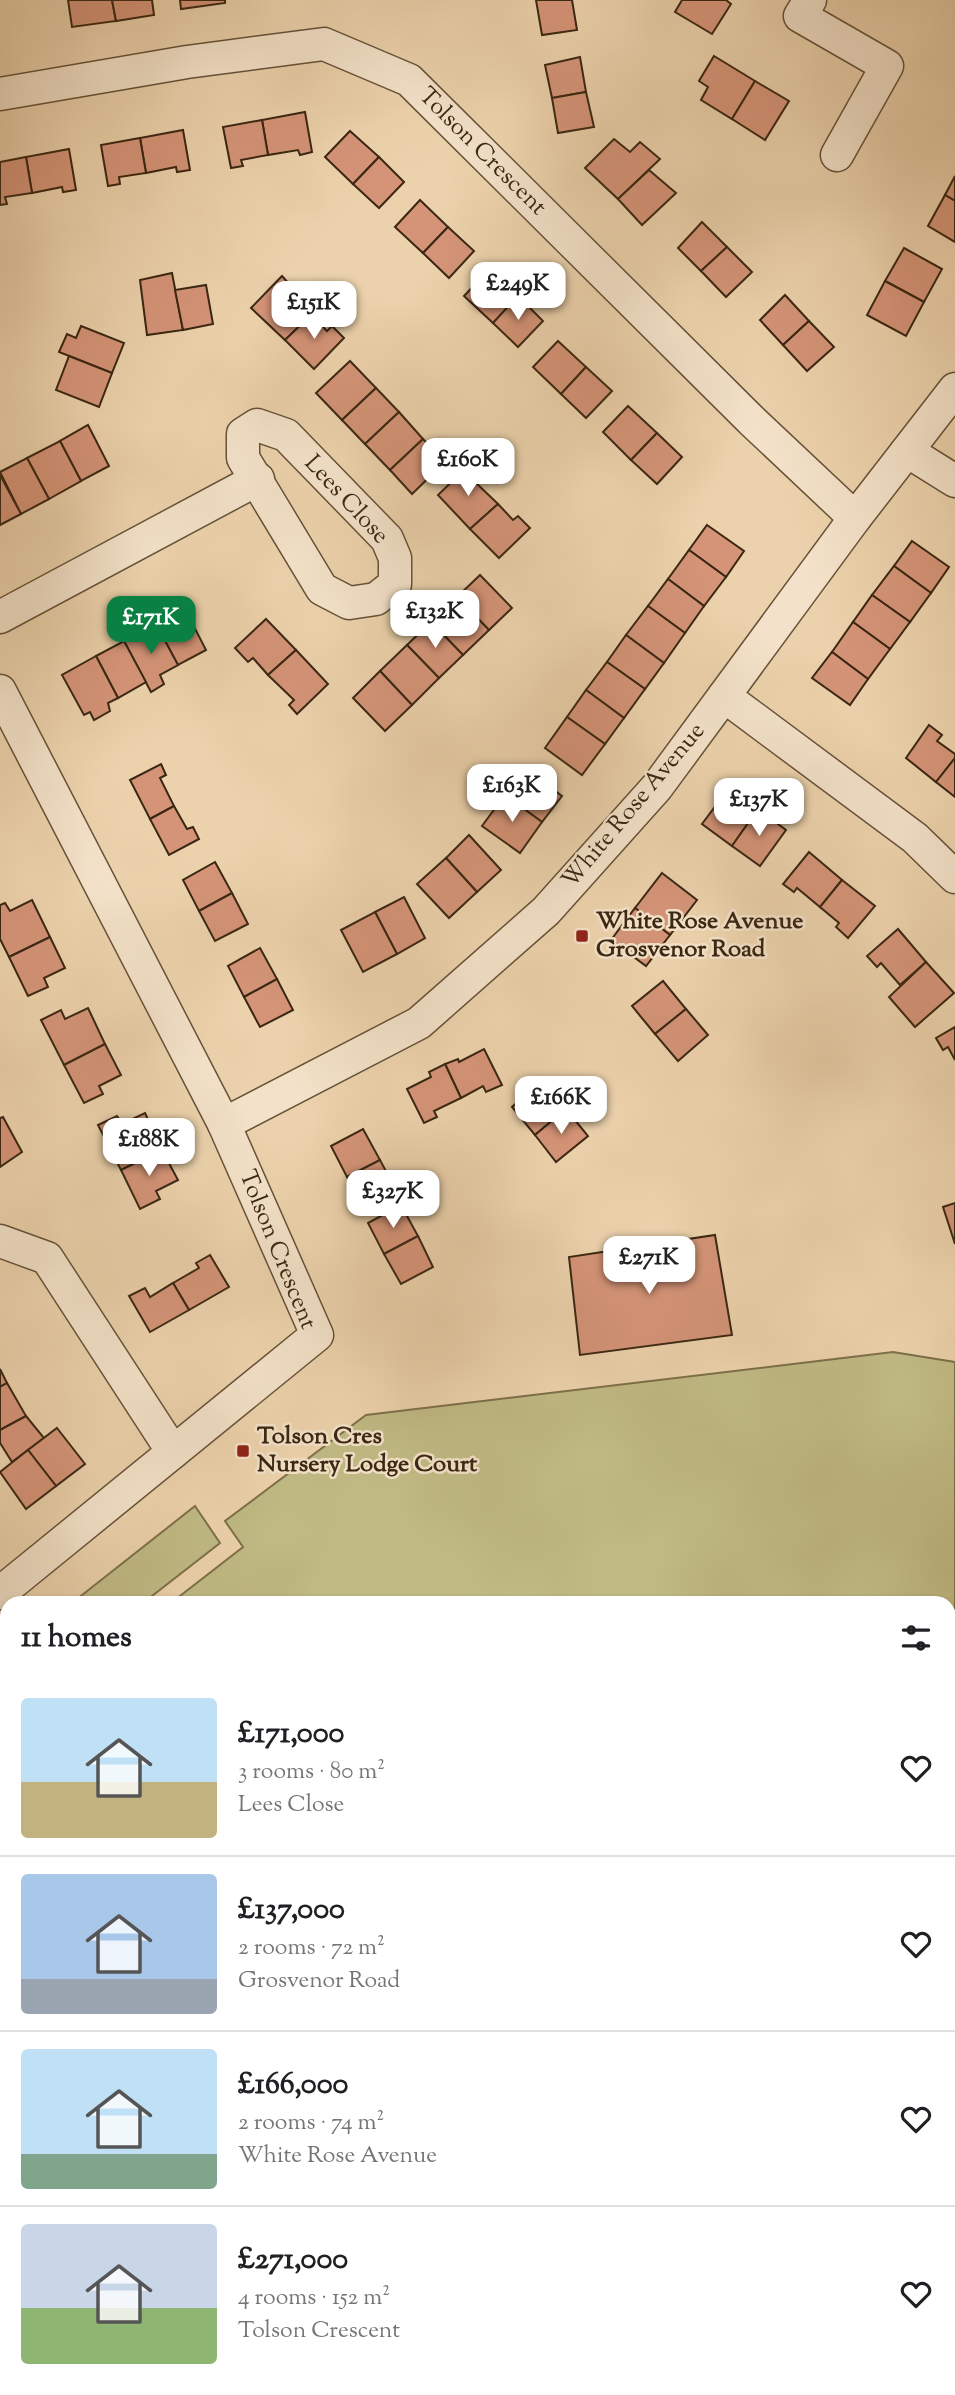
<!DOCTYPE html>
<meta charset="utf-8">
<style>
body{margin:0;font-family:"Sorts Mill Goudy",serif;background:#f2f2f2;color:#202124;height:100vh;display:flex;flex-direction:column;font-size:26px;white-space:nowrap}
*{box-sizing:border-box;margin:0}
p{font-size:23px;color:#757577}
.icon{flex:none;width:38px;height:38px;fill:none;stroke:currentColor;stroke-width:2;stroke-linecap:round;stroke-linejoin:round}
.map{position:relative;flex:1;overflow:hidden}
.panel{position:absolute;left:0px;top:1596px;width:956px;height:800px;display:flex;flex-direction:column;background:#fff;border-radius:21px 21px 0 0;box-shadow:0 2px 5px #0004}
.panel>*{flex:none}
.price{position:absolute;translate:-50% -60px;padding:0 16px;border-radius:14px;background:#fff;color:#222;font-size:23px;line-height:46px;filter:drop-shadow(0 2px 4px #0008)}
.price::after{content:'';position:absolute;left:50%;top:42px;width:21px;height:16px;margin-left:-10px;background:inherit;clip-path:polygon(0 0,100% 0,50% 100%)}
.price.active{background:#0b8043;color:#fff}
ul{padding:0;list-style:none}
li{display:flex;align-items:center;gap:21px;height:175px;padding:0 21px}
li+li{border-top:2px solid #e0e0e0}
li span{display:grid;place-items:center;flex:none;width:196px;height:140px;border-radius:7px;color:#555}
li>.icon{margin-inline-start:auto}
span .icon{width:84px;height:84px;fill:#fffc;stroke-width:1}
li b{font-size:30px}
h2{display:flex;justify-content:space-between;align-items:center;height:84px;padding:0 21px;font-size:30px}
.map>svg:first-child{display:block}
.green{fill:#c0ba84;stroke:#7d704b;stroke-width:2}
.building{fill:#d59478;stroke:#3a2712;stroke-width:2}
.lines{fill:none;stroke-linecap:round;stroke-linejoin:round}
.minor-casing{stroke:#665238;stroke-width:35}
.minor{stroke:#f3e2c9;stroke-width:32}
.poi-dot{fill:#8f2418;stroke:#f3e2c9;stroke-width:2.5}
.labels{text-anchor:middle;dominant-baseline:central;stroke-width:5;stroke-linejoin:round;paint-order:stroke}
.street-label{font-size:24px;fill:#3a2712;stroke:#f3e2c9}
.poi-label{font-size:24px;font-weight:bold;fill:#3a2712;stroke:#f3e2c9;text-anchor:start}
</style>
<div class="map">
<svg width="955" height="2395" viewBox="0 0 955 2395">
<rect width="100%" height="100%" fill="#ecd2ac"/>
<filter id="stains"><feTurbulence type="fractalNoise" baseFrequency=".00286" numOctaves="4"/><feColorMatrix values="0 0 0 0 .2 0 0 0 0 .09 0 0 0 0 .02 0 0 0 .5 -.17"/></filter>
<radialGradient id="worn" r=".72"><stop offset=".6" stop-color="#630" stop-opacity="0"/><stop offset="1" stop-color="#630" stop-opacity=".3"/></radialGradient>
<g class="green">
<path d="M893,1352l62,10v1033h-9l-1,-6h3v-786h-777l72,-56 -18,-26 141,-106z"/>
<path d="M195,1506l25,37 -77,60h-71z"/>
<path d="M216,2389h535l2,6h-535z"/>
</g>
<g class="building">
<path d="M68,0h44l4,21 -44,6z"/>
<path d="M112,0h40l2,15 -38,6z"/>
<path d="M180,0h45v3l-44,6z"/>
<path d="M536,0h36l5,30 -35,5z"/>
<path d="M682,0h44l5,4 -19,30 -37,-22z"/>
<path d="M714,56l41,25 -23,38 -31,-19 7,-13 -9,-6z"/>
<path d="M580,57l6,35 -34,6 -7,-33z"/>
<path d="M755,81l34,20 -24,39 -33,-21z"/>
<path d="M586,92l8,35 -36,6 -6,-35z"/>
<path d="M305,112l7,40 -12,3 -2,-5 -30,5 -6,-35z"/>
<path d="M262,120l6,35 -27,5 2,6 -12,2 -8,-41z"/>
<path d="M183,130l7,40 -13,2 -1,-5 -30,6 -6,-35z"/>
<path d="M350,131l29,26 -26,27 -28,-27z"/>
<path d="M140,138l6,35 -27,4 1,7 -12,2 -7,-41z"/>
<path d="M614,139l16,13 10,-10 20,17 -42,40 -33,-31z"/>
<path d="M69,149l7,41 -13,2 -1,-5 -30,6 -6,-36z"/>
<path d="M26,157l6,36 -27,4 2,7 -7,1v-43z"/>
<path d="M379,157l25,25 -25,26 -26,-24z"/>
<path d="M649,170l27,23 -34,32 -24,-26z"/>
<path d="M955,176v25l-10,-6z"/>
<path d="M945,195l10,6v41l-27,-16z"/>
<path d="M420,200l28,27 -25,26 -28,-26z"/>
<path d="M702,222l25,25 -26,24 -23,-23z"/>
<path d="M448,227l26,24 -25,27 -26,-25z"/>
<path d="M727,247l25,25 -26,25 -25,-26z"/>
<path d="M904,248l38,21 -18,33 -39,-21z"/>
<path d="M489,270l29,26 -25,27 -29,-27z"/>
<path d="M172,273l11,57 -36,5 -7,-55z"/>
<path d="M282,276l8,9 -5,5 26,25 -26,25 -34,-32z"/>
<path d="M885,281l39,21 -18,34 -39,-21z"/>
<path d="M206,285l7,39 -30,6 -8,-40z"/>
<path d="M785,295l24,26 -26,24 -23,-25z"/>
<path d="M518,296l25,25 -25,26 -25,-24z"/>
<path d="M311,315l16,16 5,-5 12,12 -30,31 -29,-29z"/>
<path d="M809,321l25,26 -27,24 -24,-26z"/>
<path d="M81,326l43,17 -12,30 -53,-21 8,-18 9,4z"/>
<path d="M558,341l28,26 -25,27 -28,-27z"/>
<path d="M69,356l43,17 -13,34 -43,-17z"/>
<path d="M350,361l26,27 -34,32 -26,-27z"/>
<path d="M586,367l26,24 -26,27 -25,-24z"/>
<path d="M376,388l23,24 -34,32 -23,-24z"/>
<path d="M628,406l29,27 -26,27 -28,-28z"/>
<path d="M399,412l24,27 -33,31 -25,-26z"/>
<path d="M88,425l21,41 -28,15 -21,-40z"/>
<path d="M657,433l25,24 -25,27 -26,-24z"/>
<path d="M423,439l22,23 -33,32 -22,-24z"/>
<path d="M60,441l21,40 -32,18 -22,-41z"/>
<path d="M27,458l22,41 -28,15 -21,-42z"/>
<path d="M469,465l9,8 -6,6 26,25 -28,25 -32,-34z"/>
<path d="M0,475l21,39 -21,11z"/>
<path d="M498,504l15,16 5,-4 12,12 -31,30 -29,-29z"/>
<path d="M707,525l37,26 -18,26 -37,-27z"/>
<path d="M912,541l37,26 -18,26 -37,-27z"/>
<path d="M689,550l37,27 -22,29 -36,-27z"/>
<path d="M894,566l37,27 -21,29 -38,-27z"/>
<path d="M480,575l32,33 -23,22 -32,-33z"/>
<path d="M668,579l36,27 -19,27 -37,-27z"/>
<path d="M872,595l38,27 -20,27 -37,-27z"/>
<path d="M457,597l32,33 -26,25 -32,-33z"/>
<path d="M648,606l37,27 -21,30 -38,-28z"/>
<path d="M185,609l21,41 -28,15 -22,-41z"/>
<path d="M266,619l30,31 -28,25 -15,-17 -5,4 -13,-14z"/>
<path d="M431,622l32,33 -24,23 -32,-33z"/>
<path d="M853,622l37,27 -22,30 -36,-27z"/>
<path d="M156,624l22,41 -18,10 4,9 -13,8 -27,-51z"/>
<path d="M626,635l38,28 -19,26 -38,-27z"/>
<path d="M124,641l22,41 -28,16 -22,-42z"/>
<path d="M407,645l32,33 -27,27 -32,-34z"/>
<path d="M296,650l32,34 -31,30 -8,-9 5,-5 -26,-25z"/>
<path d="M832,652l36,27 -18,26 -38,-27z"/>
<path d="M96,656l22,42 -10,5 2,8 -16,9 -4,-8 -6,3 -22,-40z"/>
<path d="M607,662l38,27 -21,29 -38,-28z"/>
<path d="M380,671l32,34 -27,26 -32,-33z"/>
<path d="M586,690l38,28 -19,26 -38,-27z"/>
<path d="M567,717l38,27 -23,31 -37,-27z"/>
<path d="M929,725l13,10 -5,6 18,13v4l-19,24 -30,-24z"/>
<path d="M955,758v39l-19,-15z"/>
<path d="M161,764l5,11 -6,3 14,28 -24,13 -20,-39z"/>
<path d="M524,768l38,28 -20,26 -37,-27z"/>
<path d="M729,788l29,21 -26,37 -30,-22z"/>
<path d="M505,795l37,27 -22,31 -38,-27z"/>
<path d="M174,806l13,23 6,-2 6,12 -30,16 -19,-36z"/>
<path d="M758,809l28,21 -26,36 -28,-20z"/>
<path d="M469,835l32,35 -24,22 -31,-34z"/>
<path d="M809,852l33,28 -22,27 -23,-19 -3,4 -11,-8z"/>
<path d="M446,858l31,34 -28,26 -32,-34z"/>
<path d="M215,862l17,31 -33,18 -16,-31z"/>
<path d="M662,873l35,27 -27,35 -35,-27z"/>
<path d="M842,880l33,26 -27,32 -12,-11 3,-4 -19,-16z"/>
<path d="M232,893l16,31 -33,17 -16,-30z"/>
<path d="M404,897l21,41 -28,16 -22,-42z"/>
<path d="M32,900l18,37 -41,20 -9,-18v-34l5,-2 5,8z"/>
<path d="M635,908l35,27 -24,31 -35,-26z"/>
<path d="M375,912l22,42 -34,18 -22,-42z"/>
<path d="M898,929l28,33 -26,23 -19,-22 -4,4 -10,-11z"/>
<path d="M50,937l15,31 -21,10 4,9 -20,9 -19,-39z"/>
<path d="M260,948l17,31 -33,18 -16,-31z"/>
<path d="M926,962l28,31 -39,34 -26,-30z"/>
<path d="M277,979l16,31 -33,17 -16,-30z"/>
<path d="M663,981l23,28 -31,25 -23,-28z"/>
<path d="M88,1008l17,36 -41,21 -23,-45 20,-10 4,9z"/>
<path d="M686,1009l22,26 -30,26 -23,-27z"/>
<path d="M955,1027v33l-7,-13 -5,3 -7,-12z"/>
<path d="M105,1044l16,31 -22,11 4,8 -19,9 -20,-38z"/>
<path d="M484,1049l18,36 -16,7 -3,-6 -22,12 -16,-34 13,-5 1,3z"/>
<path d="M445,1064l16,34 -27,13 3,6 -13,6 -17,-34 24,-12 -2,-5z"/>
<path d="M543,1081l23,28 -31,26 -23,-28z"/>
<path d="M566,1109l22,27 -32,26 -21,-27z"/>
<path d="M145,1113l17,37 -41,20 -23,-45 19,-9 5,8z"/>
<path d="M3,1117l19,35 -22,15v-49z"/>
<path d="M363,1129l17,31 -33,17 -16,-31z"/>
<path d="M162,1150l16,30 -22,11 4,8 -20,10 -19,-39z"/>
<path d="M380,1160l16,30 -33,17 -16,-30z"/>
<path d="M955,1203v41l-12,-37z"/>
<path d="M401,1205l17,31 -34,18 -16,-31z"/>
<path d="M715,1235l17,100 -152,20 -11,-98z"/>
<path d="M418,1236l15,31 -32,17 -17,-30z"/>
<path d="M210,1255l19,32 -40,23 -16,-27 26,-15 -3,-5z"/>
<path d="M173,1283l16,27 -39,22 -21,-36 16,-8 5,9z"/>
<path d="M0,1369l7,14 -7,4z"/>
<path d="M7,1383l19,33 -26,14v-43z"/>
<path d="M26,1416l18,22 -32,24 -12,-19v-13z"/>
<path d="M57,1428l28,36 -29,22 -28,-36z"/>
<path d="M28,1450l28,36 -30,23 -26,-37z"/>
<path d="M7,1955v36l-7,3v-36z"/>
<path d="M7,1991v39l-7,4v-40z"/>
<path d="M7,2041v35l-7,3v-36z"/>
<path d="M7,2076v28l-7,-18v-7z"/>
<path d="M91,2389h56l1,6h-56z"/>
<path d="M786,2389h79l2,6h-80z"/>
</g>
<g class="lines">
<defs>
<g id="minor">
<path d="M810,0l-10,16 87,50 -50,89"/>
<path d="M0,94l187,-32 137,-18 85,36 342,340 104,98"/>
<path d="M257,425l29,10 101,104 8,19v26l-19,15 -27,4 -27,-14 -79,-131v-24z"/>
<path d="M907,451l48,30"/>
<path d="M0,617l258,-138"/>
<path d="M0,691l224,433 93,211 -317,258"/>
<path d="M724,696l191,142 40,39"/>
<path d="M224,1124l195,-101 127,-112 111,-124 198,-269 100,-129"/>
<path d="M0,1241l47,17 126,194"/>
</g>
</defs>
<use href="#minor" class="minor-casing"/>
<use href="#minor" class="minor"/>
</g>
<g class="poi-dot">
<rect x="575" y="929" width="14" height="14" rx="3.5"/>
<rect x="236" y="1444" width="14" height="14" rx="3.5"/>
</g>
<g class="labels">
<g class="street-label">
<text transform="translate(482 152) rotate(45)">Tolson Crescent</text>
<text transform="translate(346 500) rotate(47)">Lees Close</text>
<text transform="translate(634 806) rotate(-50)">White Rose Avenue</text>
<text transform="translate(277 1250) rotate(68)">Tolson Crescent</text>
</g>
<g class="poi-label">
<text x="596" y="922">White Rose Avenue<tspan x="596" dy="28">Grosvenor Road</tspan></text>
<text x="257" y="1437">Tolson Cres<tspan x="257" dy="28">Nursery Lodge Court</tspan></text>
</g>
</g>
<rect width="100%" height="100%" filter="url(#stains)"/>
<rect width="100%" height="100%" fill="url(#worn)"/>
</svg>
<b class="price" style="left:518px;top:322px">£249K</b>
<b class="price" style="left:314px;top:341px">£151K</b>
<b class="price" style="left:468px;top:498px">£160K</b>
<b class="price" style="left:435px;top:650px">£132K</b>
<b class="price active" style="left:151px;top:656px">£171K</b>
<b class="price" style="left:512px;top:824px">£163K</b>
<b class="price" style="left:759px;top:838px">£137K</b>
<b class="price" style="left:561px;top:1136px">£166K</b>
<b class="price" style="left:149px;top:1178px">£188K</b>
<b class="price" style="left:393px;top:1230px">£327K</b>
<b class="price" style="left:649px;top:1296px">£271K</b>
<section class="panel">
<h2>11 homes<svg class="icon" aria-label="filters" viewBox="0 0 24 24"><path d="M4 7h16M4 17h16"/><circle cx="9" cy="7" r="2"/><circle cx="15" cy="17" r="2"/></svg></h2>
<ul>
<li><span style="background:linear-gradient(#bfe0f5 60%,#c2b280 0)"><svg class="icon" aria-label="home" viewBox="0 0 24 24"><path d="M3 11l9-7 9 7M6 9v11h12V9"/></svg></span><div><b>£171,000</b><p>3 rooms · 80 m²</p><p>Lees Close</p></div><svg class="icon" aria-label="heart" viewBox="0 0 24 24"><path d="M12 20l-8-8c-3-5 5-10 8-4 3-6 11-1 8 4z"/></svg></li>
<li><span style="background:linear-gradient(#a9c7e8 75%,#9aa5b1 0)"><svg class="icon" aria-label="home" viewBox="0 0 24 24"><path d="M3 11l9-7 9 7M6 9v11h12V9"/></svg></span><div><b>£137,000</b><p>2 rooms · 72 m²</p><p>Grosvenor Road</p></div><svg class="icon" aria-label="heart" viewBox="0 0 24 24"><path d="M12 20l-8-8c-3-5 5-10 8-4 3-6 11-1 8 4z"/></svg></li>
<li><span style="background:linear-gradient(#bfe0f5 75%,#7fa58c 0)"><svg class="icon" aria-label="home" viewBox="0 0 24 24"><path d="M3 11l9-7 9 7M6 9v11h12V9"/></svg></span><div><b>£166,000</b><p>2 rooms · 74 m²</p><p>White Rose Avenue</p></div><svg class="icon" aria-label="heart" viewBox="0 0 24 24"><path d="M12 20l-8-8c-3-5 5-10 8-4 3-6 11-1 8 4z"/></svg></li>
<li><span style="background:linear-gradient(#c9d6e8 60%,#8fb573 0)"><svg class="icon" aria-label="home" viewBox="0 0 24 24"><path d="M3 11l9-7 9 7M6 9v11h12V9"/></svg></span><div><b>£271,000</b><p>4 rooms · 152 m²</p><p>Tolson Crescent</p></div><svg class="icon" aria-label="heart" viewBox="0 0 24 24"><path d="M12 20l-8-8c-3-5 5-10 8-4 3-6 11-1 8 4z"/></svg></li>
</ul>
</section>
</div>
